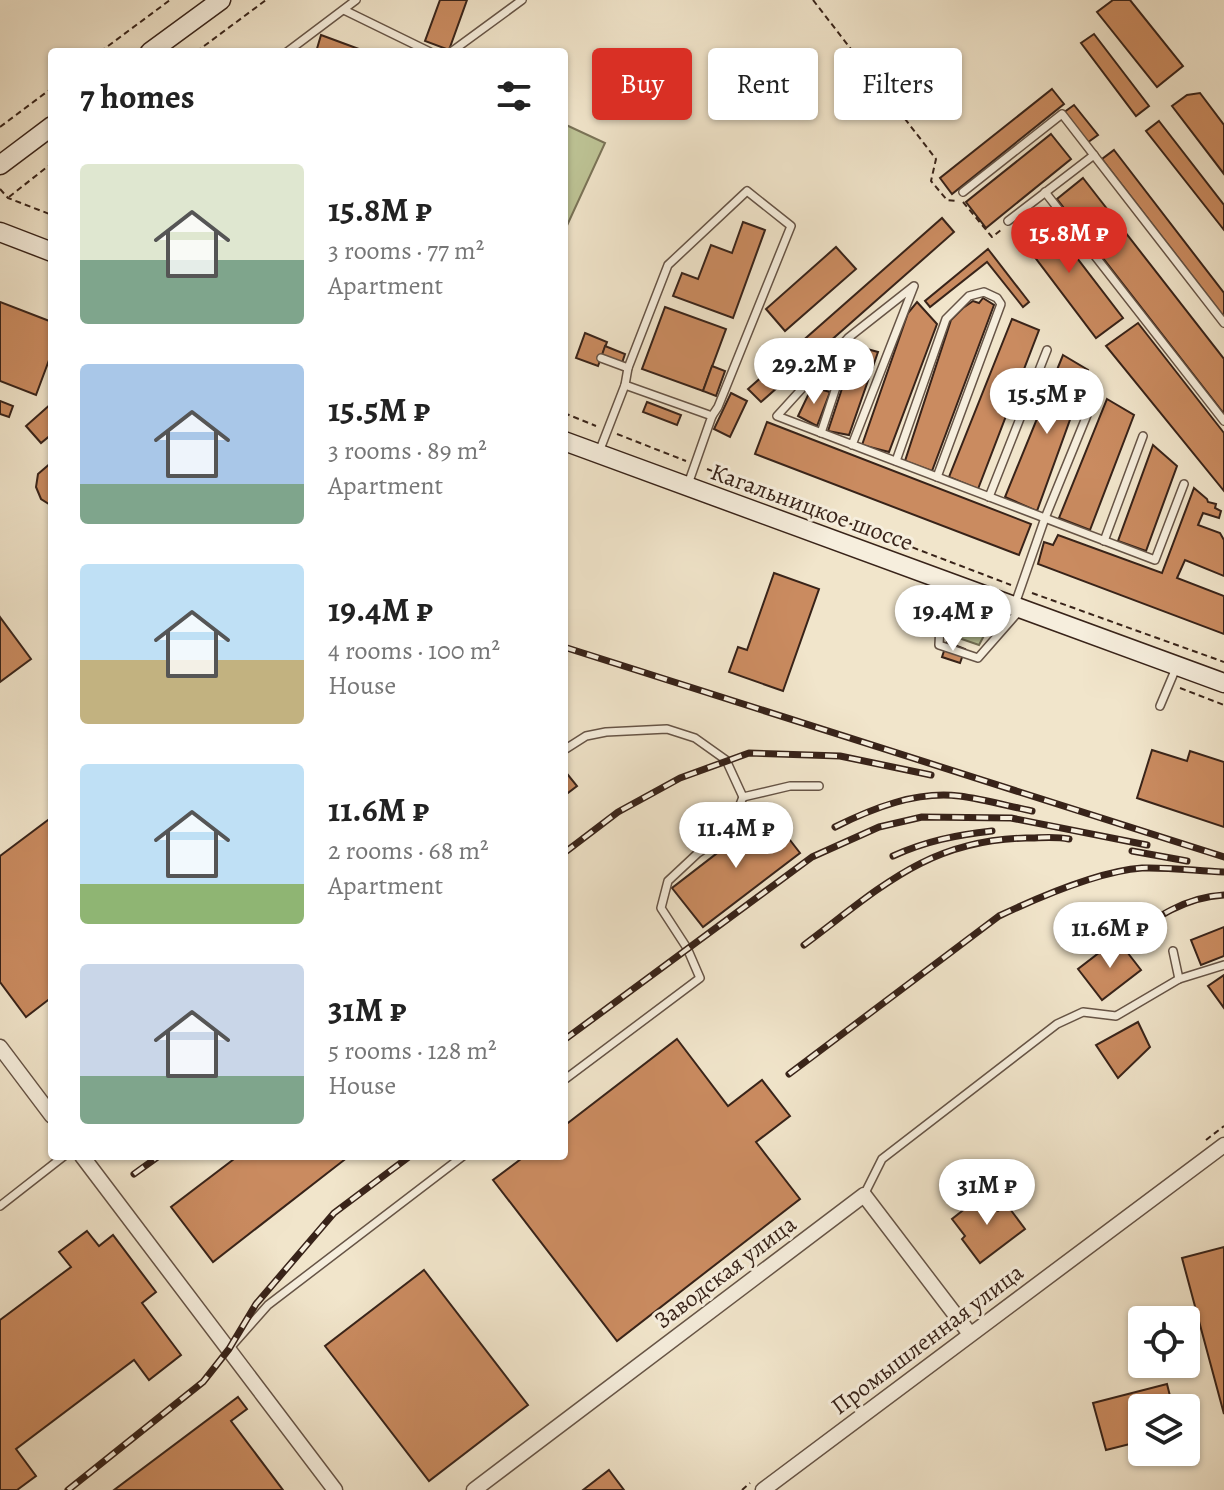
<!DOCTYPE html>
<meta charset="utf-8">
<style>
body{margin:0;font-family:Alegreya,serif;background:#f2f2f2;color:#222;height:100vh;display:flex;flex-direction:column;font-size:30px;white-space:nowrap}
*{box-sizing:border-box;margin:0}
p{font-size:26px;color:#767676}
.icon{flex:none;width:44px;height:44px;fill:none;stroke:currentColor;stroke-width:2;stroke-linecap:round;stroke-linejoin:round}
.map{position:relative;flex:1;overflow:hidden}
.side{position:absolute;left:48px;top:48px;width:520px;height:1112px;display:flex;flex-direction:column;background:#fff;border-radius:8px;box-shadow:0 2px 6px #0004}
.side>*{flex:none}
.hud{position:absolute;left:592px;top:48px;width:512px;height:72px;display:flex;gap:16px}
.tools{position:absolute;left:1128px;top:1306px;display:grid;gap:16px}
.tools a{display:grid;place-items:center;width:72px;height:72px;border-radius:8px;background:#fff;box-shadow:0 2px 6px #0004;font-size:40px}
.price{position:absolute;translate:-50% -68px;padding:0 18px;border-radius:28px;background:#fff;color:#222;font-size:26px;line-height:52px;filter:drop-shadow(0 2px 4px #0008)}
.price::after{content:'';position:absolute;left:50%;top:48px;width:24px;height:18px;margin-left:-12px;background:inherit;clip-path:polygon(0 0,100% 0,50% 100%)}
.price.selected{background:#d93025;color:#fff}
ul{padding:0;list-style:none}
li{display:flex;align-items:center;gap:24px;height:200px;padding:0 32px}
li span{display:grid;place-items:center;flex:none;width:224px;height:160px;border-radius:8px;color:#555}
li>.icon{margin-inline-start:auto}
span .icon{width:96px;height:96px;fill:#fffc;stroke-width:1}
li b{font-size:34px}
h2{display:flex;justify-content:space-between;align-items:center;height:96px;padding:0 32px;font-size:34px}
.chip{padding:0 28px;border-radius:8px;background:#fff;box-shadow:0 2px 6px #0004;font-size:28px;line-height:72px}
.chip.selected{background:#d93025;color:#fff}
.map>svg:first-child{display:block}
.green{fill:#bdc395;stroke:#7a7357;stroke-width:2}
.building{fill:#ca8b60;stroke:#382319;stroke-width:2}
.lines{fill:none;stroke-linecap:round;stroke-linejoin:round}
.lane-casing{stroke:#665446;stroke-width:10}
.street-casing{stroke:#665446;stroke-width:17}
.secondary-casing{stroke:#382319;stroke-width:21}
.path{stroke:#382319;stroke-width:2;stroke-dasharray:6 4;stroke-linecap:butt}
.lane{stroke:#f6eedd;stroke-width:7}
.street{stroke:#f6eedd;stroke-width:14}
.secondary{stroke:#f6eedd;stroke-width:18}
.rail-casing{stroke:#382319;stroke-width:7}
.rail{stroke:#f6eedd;stroke-width:4;stroke-dasharray:12;stroke-linecap:butt}
.labels{text-anchor:middle;dominant-baseline:central;stroke-width:6;stroke-linejoin:round;paint-order:stroke}
.street-label{font-size:24px;fill:#382319;stroke:#f6eedd}
</style>
<div class="map">
<svg width="1224" height="1490" viewBox="0 0 1224 1490">
<rect width="100%" height="100%" fill="#f1e5cb"/>
<filter id="stains"><feTurbulence type="fractalNoise" baseFrequency=".0025" numOctaves="4"/><feColorMatrix values="0 0 0 0 .2 0 0 0 0 .09 0 0 0 0 .02 0 0 0 .5 -.17"/></filter>
<radialGradient id="worn" r=".72"><stop offset=".6" stop-color="#630" stop-opacity="0"/><stop offset="1" stop-color="#630" stop-opacity=".3"/></radialGradient>
<g class="green">
<path d="M564,124l41,19 -41,89z"/>
<path d="M957,597l37,12 1,6 -16,30 -29,-10v-33z"/>
</g>
<g class="building">
<path d="M440,0h27l-18,50 -24,-9z"/>
<path d="M1113,0h17l53,66 -26,21 -60,-75z"/>
<path d="M1094,34l55,72 -13,10 -55,-73z"/>
<path d="M321,35l46,17h-51z"/>
<path d="M1052,89l12,15 -112,90 -12,-16z"/>
<path d="M1200,93l24,32v49l-52,-68 15,-11z"/>
<path d="M1074,105l24,30 -11,8 -24,-30z"/>
<path d="M1159,121l65,84v25l-78,-99z"/>
<path d="M1051,134l20,25 -85,69 -20,-26z"/>
<path d="M1114,150l110,143v24l-122,-158z"/>
<path d="M1083,178l141,181v55l-167,-215z"/>
<path d="M1041,211l82,107 -27,20 -81,-107z"/>
<path d="M942,218l12,14 -193,170 -13,-13z"/>
<path d="M743,222l22,8 -32,88 -60,-22 9,-23 16,6 13,-34 21,8z"/>
<path d="M836,247l20,22 -71,62 -19,-22z"/>
<path d="M988,249l41,53 -6,5 -36,-45 -57,45 -5,-6z"/>
<path d="M983,298l11,7 -62,166 -27,-10 46,-141 12,-12 10,-7 6,2z"/>
<path d="M0,302l52,20v30l-16,43 -36,-14z"/>
<path d="M917,302l20,22 -48,128 -27,-7 46,-132z"/>
<path d="M665,307l61,22 -23,62 -61,-22z"/>
<path d="M1012,319l27,11 -61,159 -29,-12z"/>
<path d="M1138,323l86,110v58l-118,-145z"/>
<path d="M585,333l22,9 -9,24 -22,-8z"/>
<path d="M605,346l20,8 -3,9 -20,-8z"/>
<path d="M856,346l22,6 -29,83 -21,-4z"/>
<path d="M1063,355l25,15 -51,141 -32,-14z"/>
<path d="M712,366l13,5 -9,25 -13,-5z"/>
<path d="M812,387l18,5 -13,34 -19,-10z"/>
<path d="M731,393l16,8 -17,36 -16,-8z"/>
<path d="M1107,399l27,16 -44,115 -31,-12z"/>
<path d="M0,401l13,5 -4,11 -9,-3z"/>
<path d="M647,402l34,13 -4,10 -34,-13z"/>
<path d="M52,403v31l-11,9 -15,-17z"/>
<path d="M767,422l264,102 -12,31 -264,-101z"/>
<path d="M1153,445l24,21 -31,85 -28,-10z"/>
<path d="M52,462v44l-11,-7 -5,-12 2,-13z"/>
<path d="M1194,488l13,11 1,3 8,2 -1,4 6,3 -2,7 -16,-5 -5,12 22,8 4,7v36l-39,-16 -8,18 47,18v38l-186,-70 6,-22 9,3 5,-10 104,38z"/>
<path d="M774,573l45,16 -36,102 -54,-19 9,-25 9,3z"/>
<path d="M0,617l31,42 -31,23z"/>
<path d="M947,642l18,7 -5,14 -18,-6z"/>
<path d="M1152,750l35,11 3,-10 34,11v65l-87,-29z"/>
<path d="M564,770l13,16 -13,10z"/>
<path d="M769,813l31,40 -97,74 -31,-39z"/>
<path d="M52,817v180l-26,20 -26,-35v-126z"/>
<path d="M1224,927v29l-23,9 -10,-25z"/>
<path d="M1117,939l24,31 -39,30 -24,-31z"/>
<path d="M1224,975v33l-16,-22z"/>
<path d="M1138,1022l12,25 -32,31 -22,-33z"/>
<path d="M677,1039l51,67 34,-26 28,36 -34,26 44,57 -183,142 -124,-161 32,-24h39v-30z"/>
<path d="M238,1156h109l1,1 -135,105 -42,-55z"/>
<path d="M985,1193l13,18 9,-6 18,24 -45,34 -18,-24 3,-3 -13,-17z"/>
<path d="M87,1231l12,15 14,-11 43,57 -14,11 39,52 -32,25 -15,-20 -118,89 20,27 -19,14h-17v-170l71,-53 -12,-15z"/>
<path d="M1224,1247v167l-42,-156z"/>
<path d="M424,1270l104,135 -99,76 -104,-135z"/>
<path d="M1167,1384l6,24h-31v33l-36,9 -13,-47z"/>
<path d="M238,1397l9,12 -16,12 52,69h-169z"/>
<path d="M609,1470l15,20h-41z"/>
</g>
<g class="lines">
<defs>
<g id="lane">
<path d="M344,10l86,42"/>
<path d="M287,52l69,-52"/>
<path d="M451,52l71,-52"/>
<path d="M963,192l99,-78 162,209"/>
<path d="M1045,192l179,229"/>
<path d="M1008,221l86,-66"/>
<path d="M601,358l27,10"/>
<path d="M625,385l3,-17 40,-103 79,-74 44,35 -73,181 -6,9"/>
<path d="M821,433l23,-70 4,-23"/>
<path d="M852,445l62,-159 -66,52 -71,78 378,144 29,-76"/>
<path d="M599,452l26,-67 87,31 -25,71"/>
<path d="M896,461l50,-142 23,-23 15,-4 13,6 4,6 -64,173"/>
<path d="M989,497l58,-147"/>
<path d="M1104,541l39,-105"/>
<path d="M942,582l-3,63 39,13 42,-48"/>
<path d="M1015,604l30,-86 51,-125"/>
<path d="M1160,706l16,-38"/>
<path d="M564,750l22,-14 20,-4 61,-3 28,9 31,22 17,37 47,-11h29"/>
<path d="M1173,951l6,28 45,-14"/>
<path d="M564,1080l136,-102 -13,-30 -26,-40 7,-27 30,-28 31,-21 14,-35"/>
<path d="M864,1195l18,-36 175,-135 26,-12 33,4 63,-37"/>
<path d="M0,1206l64,-50"/>
<path d="M229,1349l39,-44 195,-149"/>
</g>
<g id="street">
<path d="M0,1047l52,69"/>
<path d="M82,1156l253,334"/>
<path d="M474,1490l390,-295 106,139"/>
<path d="M763,1490l461,-345"/>
</g>
<g id="secondary">
<path d="M150,52l71,-52"/>
<path d="M0,165l52,-39"/>
<path d="M0,232l52,20"/>
<path d="M564,441l660,242"/>
</g>
</defs>
<use href="#lane" class="lane-casing"/>
<use href="#street" class="street-casing"/>
<use href="#secondary" class="secondary-casing"/>
<g class="path">
<path d="M813,0l123,159 -5,22 16,19 10,1"/>
<path d="M100,52l70,-52"/>
<path d="M196,52l70,-52"/>
<path d="M0,127l52,-39"/>
<path d="M0,189l8,9 44,17"/>
<path d="M9,197l43,-34"/>
<path d="M963,202l29,35 9,-7"/>
<path d="M564,413l32,13"/>
<path d="M617,434l69,27"/>
<path d="M707,469l304,116"/>
<path d="M1032,593l192,69"/>
<path d="M1180,688l44,17"/>
<path d="M1206,1140l18,-14"/>
<path d="M742,1490l8,-7"/>
</g>
<use href="#lane" class="lane"/>
<use href="#street" class="street"/>
<use href="#secondary" class="secondary"/>
<defs>
<g id="rail">
<path d="M564,647l660,210"/>
<path d="M835,827c38,-19 81,-36 124,-31 24,3 49,10 73,15"/>
<path d="M1132,851l55,10"/>
<path d="M564,853l54,-41 62,-34 69,-25 91,3 91,19"/>
<path d="M893,856c33,-15 63,-21 99,-25"/>
<path d="M1125,940c30,-22 60,-43 99,-45"/>
<path d="M804,945c75,-56 123,-105 222,-107 14,0 29,-2 43,1"/>
<path d="M564,1040l248,-183 67,-30 43,-10 89,1 136,27"/>
<path d="M789,1074l210,-158c38,-18 101,-45 143,-48 27,-1 55,3 82,4"/>
<path d="M134,1174l25,-18"/>
<path d="M68,1490l135,-108 26,-33 27,-45 78,-91 76,-57"/>
</g>
</defs>
<use href="#rail" class="rail-casing"/>
<use href="#rail" class="rail"/>
</g>
<g class="labels">
<g class="street-label">
<text transform="translate(812 507) rotate(20)">Кагальницкое шоссе</text>
<text transform="translate(725 1272) rotate(-37)">Заводская улица</text>
<text transform="translate(927 1339) rotate(-37)">Промышленная улица</text>
</g>
</g>
<rect width="100%" height="100%" filter="url(#stains)"/>
<rect width="100%" height="100%" fill="url(#worn)"/>
</svg>
<div class="tools">
<a><svg class="icon" aria-label="locate" viewBox="0 0 24 24"><circle cx="12" cy="12" r="6"/><path d="M12 2v4M12 18v4M2 12h4M18 12h4"/></svg></a>
<a><svg class="icon" aria-label="layers" viewBox="0 0 24 24"><path d="M12 4l9 5-9 5-9-5zM3 14l9 5 9-5"/></svg></a>
</div>
<b class="price selected" style="left:1069px;top:275px">15.8M ₽</b>
<b class="price" style="left:814px;top:406px">29.2M ₽</b>
<b class="price" style="left:1047px;top:436px">15.5M ₽</b>
<b class="price" style="left:953px;top:653px">19.4M ₽</b>
<b class="price" style="left:736px;top:870px">11.4M ₽</b>
<b class="price" style="left:1110px;top:970px">11.6M ₽</b>
<b class="price" style="left:987px;top:1227px">31M ₽</b>
<div class="hud">
<a class="chip selected">Buy</a>
<a class="chip">Rent</a>
<a class="chip">Filters</a>
</div>
<section class="side">
<h2>7 homes<svg class="icon" aria-label="filters" viewBox="0 0 24 24"><path d="M4 7h16M4 17h16"/><circle cx="9" cy="7" r="2"/><circle cx="15" cy="17" r="2"/></svg></h2>
<ul>
<li><span style="background:linear-gradient(#dfe7d0 60%,#7fa58c 0)"><svg class="icon" aria-label="home" viewBox="0 0 24 24"><path d="M3 11l9-7 9 7M6 9v11h12V9"/></svg></span><div><b>15.8M ₽</b><p>3 rooms · 77 m²</p><p>Apartment</p></div></li>
<li><span style="background:linear-gradient(#a9c7e8 75%,#7fa58c 0)"><svg class="icon" aria-label="home" viewBox="0 0 24 24"><path d="M3 11l9-7 9 7M6 9v11h12V9"/></svg></span><div><b>15.5M ₽</b><p>3 rooms · 89 m²</p><p>Apartment</p></div></li>
<li><span style="background:linear-gradient(#bfe0f5 60%,#c2b280 0)"><svg class="icon" aria-label="home" viewBox="0 0 24 24"><path d="M3 11l9-7 9 7M6 9v11h12V9"/></svg></span><div><b>19.4M ₽</b><p>4 rooms · 100 m²</p><p>House</p></div></li>
<li><span style="background:linear-gradient(#bfe0f5 75%,#8fb573 0)"><svg class="icon" aria-label="home" viewBox="0 0 24 24"><path d="M3 11l9-7 9 7M6 9v11h12V9"/></svg></span><div><b>11.6M ₽</b><p>2 rooms · 68 m²</p><p>Apartment</p></div></li>
<li><span style="background:linear-gradient(#c9d6e8 70%,#7fa58c 0)"><svg class="icon" aria-label="home" viewBox="0 0 24 24"><path d="M3 11l9-7 9 7M6 9v11h12V9"/></svg></span><div><b>31M ₽</b><p>5 rooms · 128 m²</p><p>House</p></div></li>
</ul>
</section>
</div>
